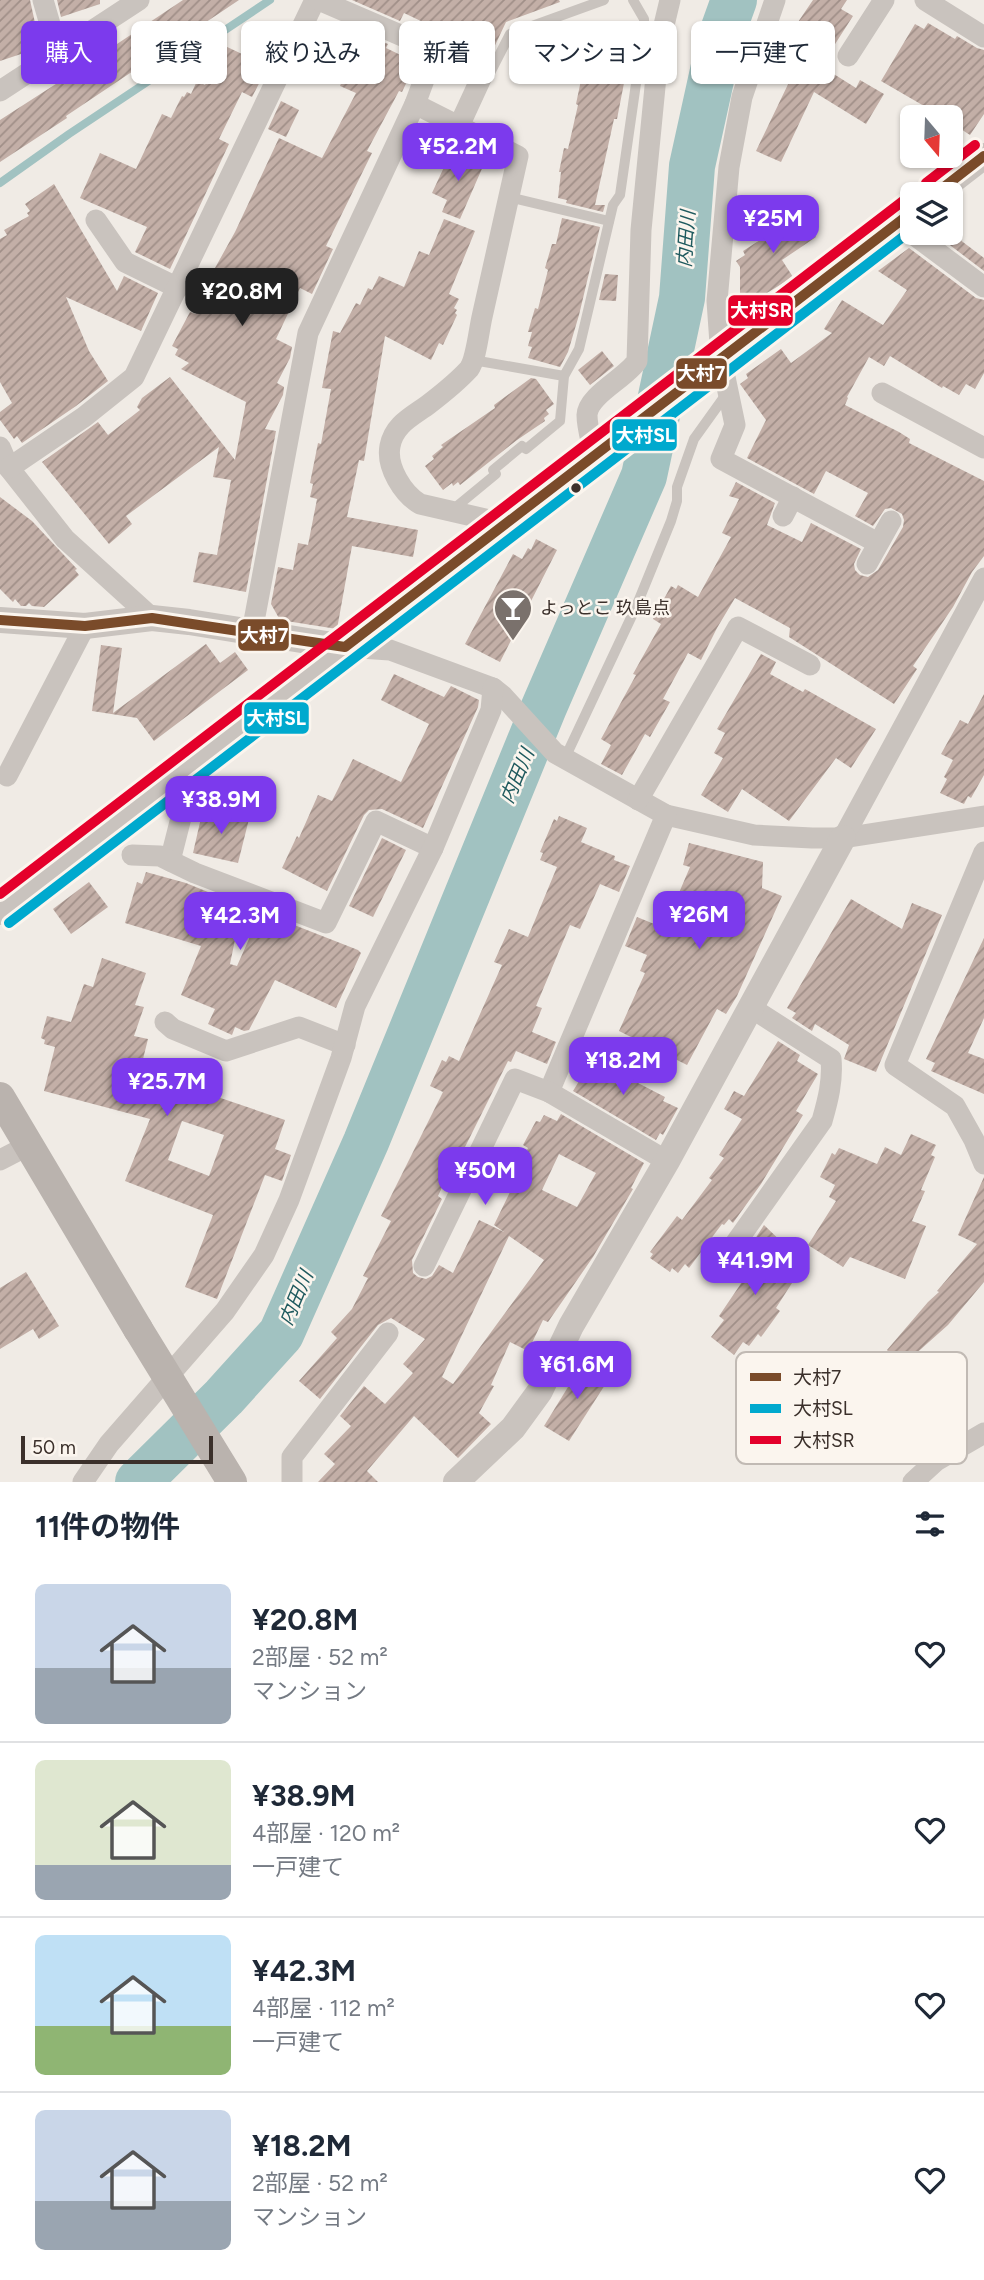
<!DOCTYPE html>
<html lang="ja">
<meta charset="utf-8">
<style>
body{margin:0;font-family:Figtree,"Noto Sans JP",sans-serif;background:#f2f2f3;color:#1f2937;height:100vh;display:flex;flex-direction:column;font-size:26px;white-space:nowrap}
*{box-sizing:border-box;margin:0}
p{font-size:23px;color:#747a83}
.icon{flex:none;width:38px;height:38px;fill:none;stroke:currentColor;stroke-width:2;stroke-linecap:round;stroke-linejoin:round}
.map{position:relative;height:1482px;overflow:hidden}
.drawer{display:flex;flex-direction:column;background:#fff;flex:1}
.drawer>*{flex:none}
.hud{position:absolute;left:21px;top:21px;width:943px;height:63px;display:flex;gap:14px}
.needle{width:46px;rotate:161deg}
.buttons{position:absolute;left:900px;top:105px;display:grid;gap:14px}
.buttons a{display:grid;place-items:center;width:63px;height:63px;border-radius:10px;background:#fff;box-shadow:0 2px 5px #0004;font-size:35px}
.scale{position:absolute;left:21px;bottom:18px;width:192px;box-sizing:border-box;padding-left:7px;border:4px solid #3b302b;border-top:0;font-size:19px;line-height:24px;white-space:nowrap;color:#3b302b;-webkit-text-stroke:5px #fbf5ee;paint-order:stroke}
.price{position:absolute;translate:-50% -60px;padding:0 16px;border-radius:14px;background:#7c3aed;color:#fff;font-size:23px;line-height:46px;filter:drop-shadow(0 2px 4px #0008)}
.price::after{content:'';position:absolute;left:50%;top:42px;width:21px;height:16px;margin-left:-10px;background:inherit;clip-path:polygon(0 0,100% 0,50% 100%)}
.price.current{background:#222;color:#fff}
ul{padding:0;list-style:none}
li{display:flex;align-items:center;gap:21px;height:175px;padding:0 35px}
li+li{border-top:2px solid #e0e1e3}
li span{display:grid;place-items:center;flex:none;width:196px;height:140px;border-radius:10px;color:#555}
li>.icon{margin-inline-start:auto}
span .icon{width:84px;height:84px;fill:#fffc;stroke-width:1}
li b{font-size:30px}
h2{display:flex;justify-content:space-between;align-items:center;height:84px;padding:0 35px;font-size:30px}
.pill{padding:0 24px;border-radius:10px;background:#fff;box-shadow:0 2px 5px #0004;font-size:24px;line-height:63px}
.pill.current{background:#7c3aed;color:#fff}
.map>svg:first-child{display:block}
.lines{fill:none;stroke-linecap:round;stroke-linejoin:round}
.stream{stroke:#a1c2c1;stroke-width:8}
.river{stroke:#a1c2c1;stroke-width:46}
.building{fill:url(#building-hatch);fill-rule:evenodd}
.service{stroke:#c9c3be;stroke-width:10}
.minor{stroke:#c9c3be;stroke-width:21}
.tertiary{stroke:#c9c3be;stroke-width:26}
.secondary{stroke:#bab3ae;stroke-width:30}
.secondary-bridge{stroke:#bab3ae;stroke-width:30}
.bus-1-casing{stroke:#fbf5ee;stroke-width:16}
.bus-2-casing{stroke:#fbf5ee;stroke-width:16}
.bus-3-casing{stroke:#fbf5ee;stroke-width:16}
.bus-1{stroke:#7a4b2a;stroke-width:10}
.bus-2{stroke:#00a9ce;stroke-width:10}
.bus-3{stroke:#e4002b;stroke-width:10}
.bus-dot{fill:#3b302b;stroke:#fbf5ee;stroke-width:2.5}
.labels{text-anchor:middle;dominant-baseline:central;stroke-width:5;stroke-linejoin:round;paint-order:stroke}
.poi-label{font-size:18px;fill:#3b302b;stroke:#fbf5ee;text-anchor:start}
.water-label{font-size:19px;font-style:italic;fill:#1f5a5e;stroke:#fbf5ee}
.key{fill:#fbf5ee;stroke:#c1bab4;stroke-width:2}
.key-label{font-size:19px;fill:#3b302b}
.line-badge{stroke:#fbf5ee;stroke-width:2.5}
.badge-label{font-size:19px;text-anchor:middle;font-weight:bold;fill:#fff}
</style>
<div class="map">
<svg width="984" height="1482" viewBox="0 0 984 1482">
<defs>
<pattern id="building-hatch" width="6" height="6" patternUnits="userSpaceOnUse" patternTransform="scale(1.75)"><rect width="6" height="6" fill="#c3afa7"/><path d="M-1 1l2-2M0 6l6-6M5 7l2-2" fill="none" stroke="#a08f88"/></pattern>
</defs>
<rect width="100%" height="100%" fill="#f0ebe5"/>
<g class="lines">
<path class="stream" d="M0,183l69,-49 201,-134"/>
<path class="river" d="M138,1482l86,-85 57,-63 85,-192 178,-435 100,-231 38,-178 10,-132 28,-127 14,-39"/>
</g>
<g class="building">
<path d="M0,0h30l9,41 -11,4 2,6 -30,10z"/>
<path d="M57,0h43v4l-39,13z"/>
<path d="M183,0h56l-173,116 1,2 -67,44v-42l59,-38 -2,-3 53,-33 1,2z"/>
<path d="M352,0h207l1,2 -54,20 -16,34 -46,-20 2,-3 -42,-20 -4,8z"/>
<path d="M813,0h34l-6,9 12,7 -32,50 35,22 4,-8 24,14 -18,30 -52,-32 -33,70 -25,-11 36,-75 -13,-9 9,-12 -4,-3 17,-24 -5,-3z"/>
<path d="M339,23l49,21 -2,4 25,12 -2,5 5,2 -12,25 -3,-1 -32,60 5,2 -46,93 7,3 -21,45 -12,-6 -24,51 16,8 -2,11 -13,25 7,4 -1,8 -18,34 11,2 -30,161 -53,-10 6,-30 18,3 14,-75 -18,-3 6,-30 -93,69 6,8 -23,20 -67,-82 56,-40 10,13 32,-25 -3,-3 5,-9 28,-21 65,83 11,-58 -65,-33 8,-6 -14,-8 3,-6 -6,-3 18,-34 6,2 17,-36 -3,-1 25,-45 44,-94 43,20 34,-65 -16,-7 2,-5 -27,-14 16,-36 4,2z"/>
<path d="M928,23l27,16 2,-3 20,12 7,2v64l-14,21 -20,-13v-5h-7l-62,-36 34,-57 9,5z"/>
<path d="M225,46l43,20 -16,31 -10,-5 -23,47 10,5 -59,125 -35,-17 12,-25 -67,-29 20,-45 36,16 26,-55 9,4 11,-22 2,1 3,-5 4,2 6,-13 8,4z"/>
<path d="M594,59l28,5 -2,9 4,1 -2,9h2l-7,36h-3l-19,86h10l-2,7 -37,-9 1,-3 -9,-2 3,-26h-2l5,-24 4,1 10,-44 -2,-1 5,-24 4,1 3,-13h4z"/>
<path d="M281,101l18,9 -13,27 -18,-8z"/>
<path d="M452,150l32,14 -24,55 -18,-7 5,-12 -15,-7z"/>
<path d="M54,184l63,107 7,-15 34,17 -17,38 -75,-34 23,54 19,30 -32,25 -54,37 -5,-7 -3,3 -14,-19v-8l12,-9 -12,-21v-143l7,-4 -3,-5 25,-14 -2,-3 3,-2 -5,-7z"/>
<path d="M796,201l11,16 -3,3 12,17 -34,23 11,17 -31,19 -2,-3 -20,13v-39l-4,-6 9,-6 -2,-4 42,-27 -8,-10z"/>
<path d="M562,218l38,9 -21,88 -11,37 -8,15 -32,-9 4,-11 -4,-1 4,-14h-4l7,-24 3,1 10,-39 -3,-2 7,-24h4z"/>
<path d="M444,219l31,12 -26,63 10,5 -5,9 3,2 -2,3 2,2 -14,30 -4,-2 -8,17 -46,-24 -21,125 -5,-1 -12,57 71,13 -5,27 -61,-11 -15,83 -57,-9 -9,-16 7,-37 15,3 5,-27 10,2 9,-46 -7,-2 3,-13 -3,-1 8,-40 3,1 10,-55 -9,-1 11,-57 7,2 16,-30 4,2 8,-17 4,2 7,-14 25,11 15,-36 10,4z"/>
<path d="M934,233h17l33,25v13z"/>
<path d="M909,248l67,50 8,2v73l-9,16 -9,-5 -7,11 -16,-9 -1,2 -52,-32 -6,10 -15,-9 -22,40 1,1 -3,7 54,27 11,7 -1,4 75,38v75l-12,16 -19,35 -40,59 4,3 -23,35 -105,-67 1,-9 -55,-30 -18,30 -16,32 -13,-7 -25,46 7,3 -20,35 -5,-3 -23,41 -21,-11 10,-19 -10,-6 35,-64 -3,-1 28,-50 -8,-5 18,-33 5,3 2,-4 20,12 33,-60 -9,-4 17,-34 -10,-3 7,-14 39,21 -8,22 35,17 9,-19 50,26 -7,15 1,6 5,5 8,2 10,-7 25,-43 1,-7 -2,-6 -11,-6 -6,1 -12,17 -18,-10 13,-23 -42,-22 -12,23 -67,-36 19,-38 -26,-36 8,-6 -2,-4 35,-25 10,14 41,-30 -8,-4 18,-29 41,25 24,-35 -29,-19z"/>
<path d="M605,274l13,1 -2,26 -17,-1z"/>
<path d="M602,351l12,15 -24,19 -12,-15z"/>
<path d="M531,378l5,1 18,25 -8,6 3,4 -5,4 1,3 -28,19 -57,45 -2,-3 -5,4 -1,-3 -9,7 -18,-24 9,-7 -2,-3 11,-9 -2,-2 54,-37 -1,-3z"/>
<path d="M0,497l32,24 45,48 -2,1 4,5 -35,32 -12,-1 -3,-3 -3,3h-5l-6,-7 -2,3 -13,-13z"/>
<path d="M536,539l21,11 -57,112 -35,-18 48,-90 9,5 6,-11 3,2z"/>
<path d="M206,644l14,19 15,-11 13,18 -94,71 -17,-23 -45,-7 9,-66 21,3 -9,65z"/>
<path d="M761,654l15,8 -6,12 33,18 2,-3 71,40 -25,39 -15,-10 -47,63 -47,-32 -14,23 -27,-17 22,-37 -9,-5 11,-20 -8,-4z"/>
<path d="M394,674l50,23 7,-11 28,14 -1,7 -55,121 -41,-19 -13,1 -5,5 -37,76 -45,-23 15,-32 2,2 19,-43 14,6 21,-42 48,23 28,-58 -48,-24z"/>
<path d="M984,694v81l-13,23 -3,-2 -4,8 -24,-11 7,-14 -3,-2 9,-17 -12,-6 19,-34 8,4z"/>
<path d="M203,809l46,10 -11,44 -45,-10z"/>
<path d="M559,816l28,12 -6,14 34,14 -1,4 16,6 -11,26 -19,-8 -20,45 -10,-4 -34,81 6,2 -10,24 24,10 -9,22 -31,-13 -5,11 -3,-1 -50,100 -3,-1 -17,36 4,3 -30,61 1,13 5,4 8,2 6,-3 7,-11 14,8 26,-53 25,12 -10,-7 17,-35 -3,-2 20,-40 -5,-3 13,-24 4,1 4,-7 13,6 4,-7 83,49 -13,25 2,1 -40,68 -45,65 -5,-2 -15,31 -18,-9 -19,43 3,1 -15,27 12,11 -27,28 -6,6 -44,-42 -47,55 11,11h-60l17,-18 -11,-10 27,-28 -11,-10 24,-30 21,18 28,-31 -10,-9 22,-25 -34,-21 -13,7 -58,74 -21,-18 38,-43 -6,-6 21,-23 16,-31 -5,-2 28,-55 -10,-5 62,-124 -13,-6 12,-26 4,2 3,-6 10,5 43,-96 -8,-3 15,-33 19,8 29,-70 -17,-7 3,-7 -3,-1 14,-33 3,2zM559,1154l37,19 -19,34 -35,-17zM509,1236l35,24 -91,124 -11,-7z"/>
<path d="M382,838l24,12 -33,67 -24,-11z"/>
<path d="M689,843l74,19 -1,26 20,8 -45,100 -11,18 -9,-5 -30,56 -68,-34 26,-58 -5,-2 7,-16 -22,-9 12,-29 27,11 26,-61 -7,-2z"/>
<path d="M146,872l40,11 56,23 -12,58 7,2 24,-54 97,38 3,3 -25,55 -61,-28 -26,50 -5,1 -9,-4 -3,8 -24,-11 7,-15 -34,-14 20,-49 -76,-23 12,-41 5,2z"/>
<path d="M89,882l19,25 -37,27 -18,-25z"/>
<path d="M851,899l51,30 10,-26 30,12 -66,157 -32,-13 5,-14 -34,-21 -3,7 -20,-13 4,-5 -9,-5z"/>
<path d="M984,938v80l-16,35 16,6v35l-53,-23 4,-8 -9,-4z"/>
<path d="M102,958l44,15 -11,32 9,2 -10,29 14,3 -5,20 55,20 -4,10 91,31 -10,29 16,6 -9,26 -17,-6 -48,124 -32,-12 28,-72 -88,-34 25,-62 -106,-28 11,-44 -11,-3 1,-4 -4,-2 6,-22 24,6 13,-38 9,3zM182,1121l42,14 -15,41 -41,-16z"/>
<path d="M778,1041l22,14 -3,6 21,13 -22,37 7,4 -42,69 -28,39 -4,-4 -5,6 -2,-1 -33,44 -4,-4 -7,9 -6,-5 -2,4 -20,-14 3,-4 -3,-2 27,-36 5,4 30,-40 -3,-2 15,-20 -5,-3 23,-36 -18,-10 10,-18 10,5z"/>
<path d="M580,1053l85,44 -2,4 15,7 -15,27 -3,-2 -4,7 -83,-49 8,-13 -10,-4z"/>
<path d="M911,1134l25,11 -5,10 4,2 -14,33 4,1 -13,30 14,5 -21,53 -55,-22 -7,10 -35,-22 28,-44 -7,-4 6,-12 -15,-8 12,-24 3,2 4,-7 38,16 8,-17 16,8z"/>
<path d="M984,1177v105l-36,43 -46,41 -15,-16 41,-48 11,-10 -2,-1 40,-47 -19,-9z"/>
<path d="M764,1225l26,25 -19,19 21,14 -16,25 4,3 -19,26 -3,-3 -9,12 -6,-4 -9,13 -23,-18 13,-17 -5,-4 44,-65 -10,-9z"/>
<path d="M26,1272l33,54 -20,13 -6,-10 -33,20v-61z"/>
<path d="M584,1361l26,16 -41,64 -25,-15z"/>
</g>
<g class="lines">
<g class="service">
<path d="M484,74l5,1 21,-41 94,-34"/>
<path d="M509,197l100,24"/>
<path d="M473,360l91,16"/>
<path d="M451,511l45,-37 -3,-4 29,-24 4,3 34,-28 4,-45 15,-27 34,-144 7,-10 24,-167v-9l-11,-19"/>
<path d="M565,758l71,-151 35,-86 6,-20v-14l17,-48 33,-46"/>
</g>
<g class="minor">
<path d="M43,0l15,52"/>
<path d="M775,0l-33,97 -13,70 -12,134 4,57 14,67 -14,34 157,84"/>
<path d="M925,0l59,37"/>
<path d="M848,56l36,-56"/>
<path d="M0,91l139,-91"/>
<path d="M415,104l103,52c-12,53 -24,107 -36,161 -3,13 -6,43 -13,52 -11,12 -27,25 -40,35 -16,12 -35,20 -39,42 -4,21 13,48 30,58l87,20"/>
<path d="M459,126l24,-52"/>
<path d="M96,220l29,42 53,26"/>
<path d="M898,223l86,64"/>
<path d="M882,393l102,55"/>
<path d="M0,447l9,21 56,71 87,79"/>
<path d="M594,455c-2,-12 -7,-27 -7,-40 1,-20 39,-37 50,-54l4,-131 18,-184 11,-46"/>
<path d="M9,468l75,-51 50,-40 181,-377"/>
<path d="M783,516l10,-19"/>
<path d="M867,564l24,-43"/>
<path d="M252,632l56,-299 107,-229 20,-54 -116,-50"/>
<path d="M345,647l45,3 103,38 10,8 52,57 111,62 88,20 58,3h31l141,-22"/>
<path d="M7,776l78,-150"/>
<path d="M169,781l15,25 -14,55"/>
<path d="M638,800l100,-173 72,38"/>
<path d="M843,838l141,-260"/>
<path d="M984,852l-89,213 60,41 19,34 10,24"/>
<path d="M132,855l28,1 35,17 131,50 50,-102 57,27"/>
<path d="M165,1022l8,7 53,22 73,-24 46,18"/>
<path d="M549,1092l117,-277"/>
<path d="M0,1160l29,-15"/>
<path d="M727,1255l95,-134c6,-21 11,-40 9,-62l-81,-52"/>
<path d="M424,1266l91,-187 34,13 118,69"/>
<path d="M83,1482l26,-38 116,-133 39,-56 25,-55 52,-142 14,-52 78,-158 58,-138 2,-22"/>
<path d="M292,1482v-25l96,-124"/>
<path d="M913,1482l23,-21 48,-28"/>
</g>
<g class="tertiary">
<path d="M935,194l49,-38"/>
<path d="M0,620l85,6 67,-8 37,4 156,25"/>
<path d="M0,912l912,-700"/>
<path d="M456,1482l57,-54 27,-37 31,-65 96,-165 176,-323"/>
</g>
<path class="secondary" d="M0,1097l138,232"/>
<path class="secondary-bridge" d="M138,1329l94,153"/>
<defs>
<g id="bus-1">
<path d="M935,194l49,-38"/>
<path d="M0,620l85,6 67,-8 193,29 567,-435"/>
</g>
<path id="bus-2" d="M9,923l903,-693"/>
<g id="bus-3">
<path d="M926,183l49,-38"/>
<path d="M0,894l903,-693"/>
</g>
</defs>
<use href="#bus-1" class="bus-1-casing"/>
<use href="#bus-2" class="bus-2-casing"/>
<use href="#bus-3" class="bus-3-casing"/>
<use href="#bus-1" class="bus-1"/>
<use href="#bus-2" class="bus-2"/>
<use href="#bus-3" class="bus-3"/>
</g>
<defs>
<symbol id="bar-pin" viewBox="-11 -11 22 30"><path d="M0 17L-7.5 6A9.5 9.5 0 1 1 7.5 6Z" fill="#7a716c" stroke="#fbf5ee"/><path d="M-6-5H6L.8 .8V4.5H3.5V6h-7V4.5H-.8V.8Z" fill="#fff"/></symbol>
</defs>
<g fill-rule="evenodd">
<use href="#bar-pin" x="491" y="586" width="44" height="60"/>
</g>
<circle class="bus-dot" cx="576" cy="488" r="6"/>
<g class="labels">
<g class="poi-label">
<text x="540" y="608">よっとこ 玖島点</text>
</g>
<g class="water-label">
<text transform="translate(686 239) rotate(-86)">内田川</text>
<text transform="translate(517 776) rotate(-67)">内田川</text>
<text transform="translate(296 1298) rotate(-67)">内田川</text>
</g>
</g>
<rect x="736" y="1352" width="231" height="112" rx="10" class="key"/>
<rect x="750" y="1373" width="31" height="8" fill="#7a4b2a"/>
<rect x="750" y="1404" width="31" height="9" fill="#00a9ce"/>
<rect x="750" y="1436" width="31" height="8" fill="#e4002b"/>
<g class="key-label">
<text x="793" y="1384">大村7</text>
<text x="793" y="1415">大村SL</text>
<text x="793" y="1447">大村SR</text>
</g>
<g class="line-badge">
<rect x="727" y="294" width="67" height="33" rx="7" fill="#e4002b"/>
<rect x="675" y="357" width="53" height="33" rx="7" fill="#7a4b2a"/>
<rect x="611" y="418" width="67" height="34" rx="7" fill="#00a9ce"/>
<rect x="237" y="618" width="53" height="34" rx="7" fill="#7a4b2a"/>
<rect x="243" y="701" width="67" height="34" rx="7" fill="#00a9ce"/>
</g>
<g class="badge-label">
<text x="761" y="317">大村SR</text>
<text x="701" y="380">大村7</text>
<text x="645" y="442">大村SL</text>
<text x="264" y="642">大村7</text>
<text x="276" y="725">大村SL</text>
</g>
</svg>
<div class="buttons">
<a><svg class="needle" viewBox="-14 -14 28 28"><path d="M0-13l5 13h-10z" fill="#e53935"/><path d="M0 13l5-13h-10z" fill="#747a83"/></svg></a>
<a><svg class="icon" aria-label="layers" viewBox="0 0 24 24"><path d="M12 4l9 5-9 5-9-5zM3 14l9 5 9-5"/></svg></a>
</div>
<div class="scale">50 m</div>
<b class="price" style="left:458px;top:183px">¥52.2M</b>
<b class="price" style="left:773px;top:255px">¥25M</b>
<b class="price current" style="left:242px;top:328px">¥20.8M</b>
<b class="price" style="left:221px;top:836px">¥38.9M</b>
<b class="price" style="left:699px;top:951px">¥26M</b>
<b class="price" style="left:240px;top:952px">¥42.3M</b>
<b class="price" style="left:623px;top:1097px">¥18.2M</b>
<b class="price" style="left:167px;top:1118px">¥25.7M</b>
<b class="price" style="left:485px;top:1207px">¥50M</b>
<b class="price" style="left:755px;top:1297px">¥41.9M</b>
<b class="price" style="left:577px;top:1401px">¥61.6M</b>
<div class="hud">
<a class="pill current">購入</a>
<a class="pill">賃貸</a>
<a class="pill">絞り込み</a>
<a class="pill">新着</a>
<a class="pill">マンション</a>
<a class="pill">一戸建て</a>
</div>
</div>
<section class="drawer">
<h2>11件の物件<svg class="icon" aria-label="filters" viewBox="0 0 24 24"><path d="M4 7h16M4 17h16"/><circle cx="9" cy="7" r="2"/><circle cx="15" cy="17" r="2"/></svg></h2>
<ul>
<li><span style="background:linear-gradient(#c9d6e8 60%,#9aa5b1 0)"><svg class="icon" aria-label="home" viewBox="0 0 24 24"><path d="M3 11l9-7 9 7M6 9v11h12V9"/></svg></span><div><b>¥20.8M</b><p>2部屋 · 52 m²</p><p>マンション</p></div><svg class="icon" aria-label="heart" viewBox="0 0 24 24"><path d="M12 20l-8-8c-3-5 5-10 8-4 3-6 11-1 8 4z"/></svg></li>
<li><span style="background:linear-gradient(#dfe7d0 75%,#9aa5b1 0)"><svg class="icon" aria-label="home" viewBox="0 0 24 24"><path d="M3 11l9-7 9 7M6 9v11h12V9"/></svg></span><div><b>¥38.9M</b><p>4部屋 · 120 m²</p><p>一戸建て</p></div><svg class="icon" aria-label="heart" viewBox="0 0 24 24"><path d="M12 20l-8-8c-3-5 5-10 8-4 3-6 11-1 8 4z"/></svg></li>
<li><span style="background:linear-gradient(#bfe0f5 65%,#8fb573 0)"><svg class="icon" aria-label="home" viewBox="0 0 24 24"><path d="M3 11l9-7 9 7M6 9v11h12V9"/></svg></span><div><b>¥42.3M</b><p>4部屋 · 112 m²</p><p>一戸建て</p></div><svg class="icon" aria-label="heart" viewBox="0 0 24 24"><path d="M12 20l-8-8c-3-5 5-10 8-4 3-6 11-1 8 4z"/></svg></li>
<li><span style="background:linear-gradient(#c9d6e8 65%,#9aa5b1 0)"><svg class="icon" aria-label="home" viewBox="0 0 24 24"><path d="M3 11l9-7 9 7M6 9v11h12V9"/></svg></span><div><b>¥18.2M</b><p>2部屋 · 52 m²</p><p>マンション</p></div><svg class="icon" aria-label="heart" viewBox="0 0 24 24"><path d="M12 20l-8-8c-3-5 5-10 8-4 3-6 11-1 8 4z"/></svg></li>
</ul>
</section>
